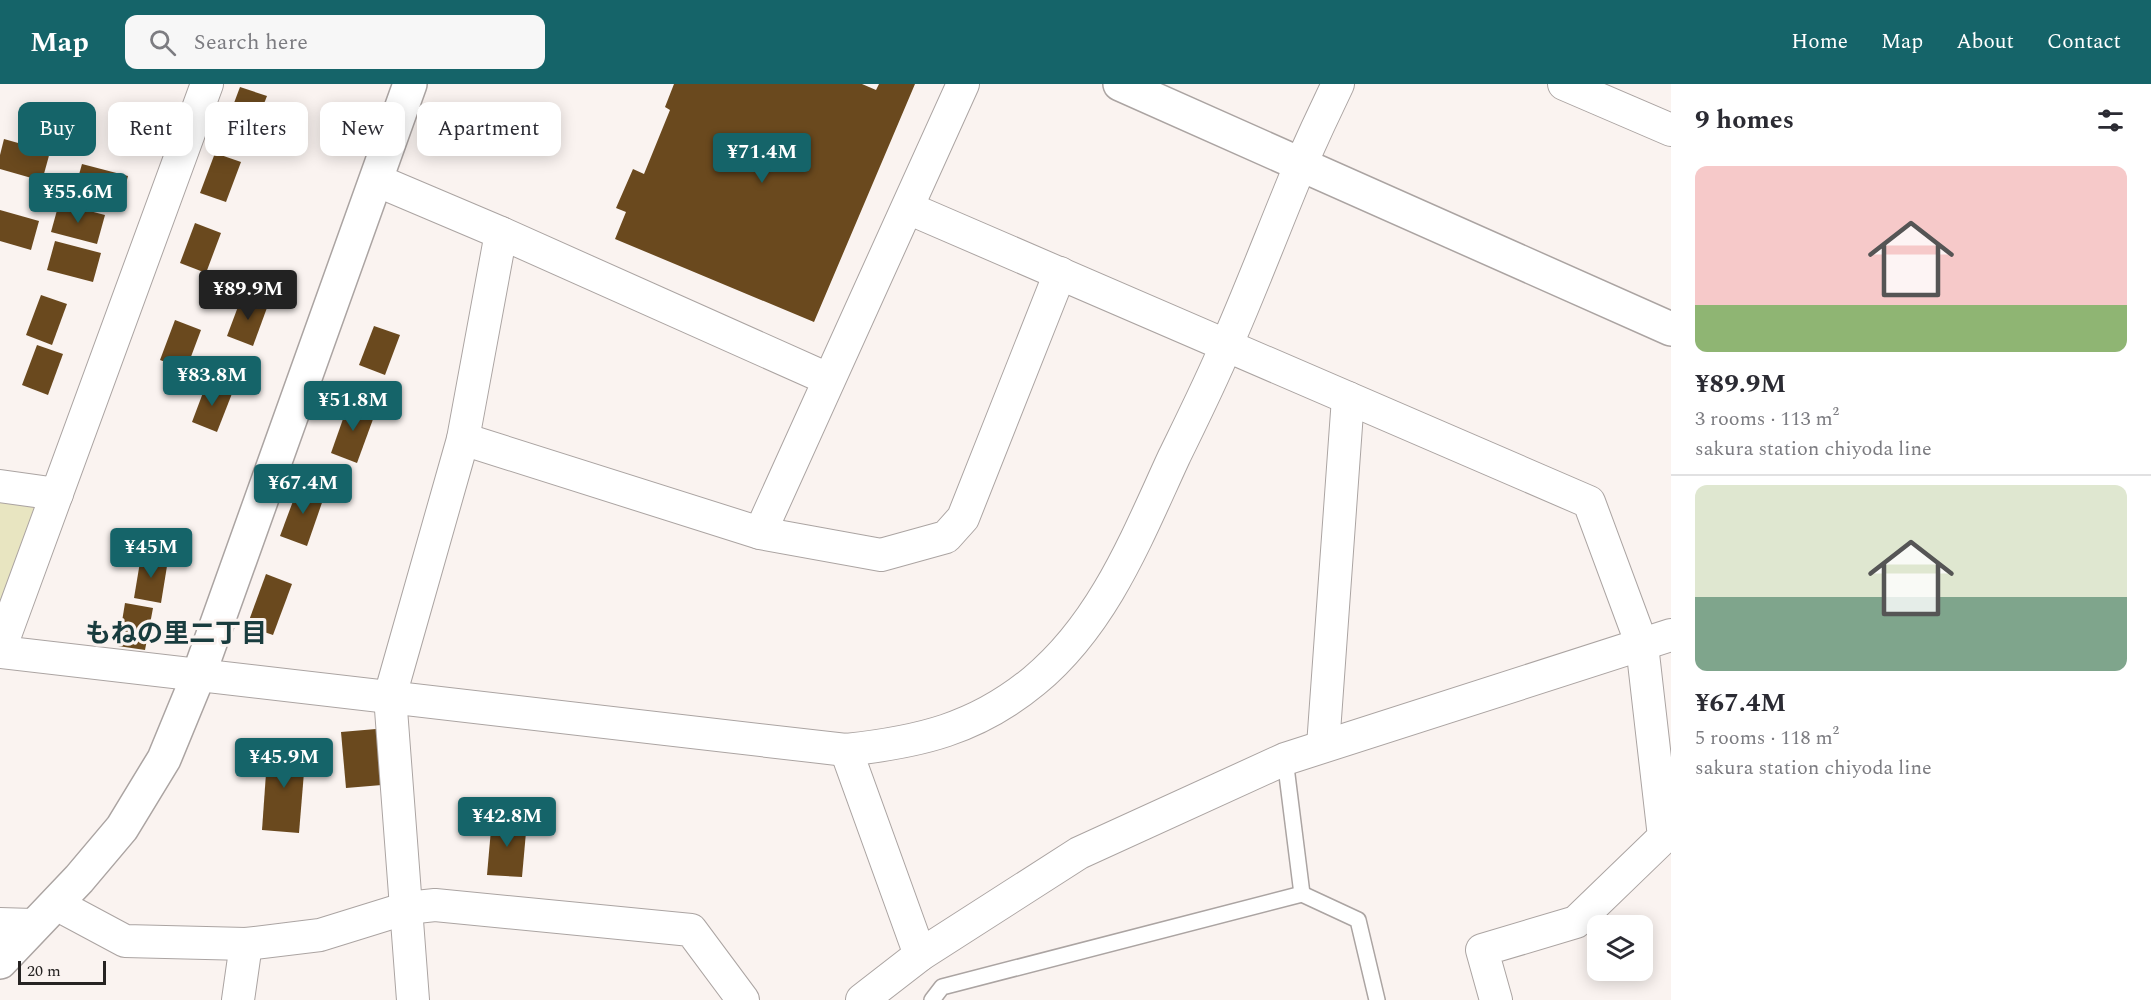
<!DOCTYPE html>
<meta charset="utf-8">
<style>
body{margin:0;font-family:Spectral,"Noto Sans JP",serif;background:#f7f7f7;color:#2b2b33;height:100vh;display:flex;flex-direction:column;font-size:22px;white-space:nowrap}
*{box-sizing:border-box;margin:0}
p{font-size:20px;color:#7c7c81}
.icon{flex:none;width:33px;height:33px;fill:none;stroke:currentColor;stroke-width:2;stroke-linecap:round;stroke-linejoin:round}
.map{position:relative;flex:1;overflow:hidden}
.sheet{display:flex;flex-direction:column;background:#fff;width:480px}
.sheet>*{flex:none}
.top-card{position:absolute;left:18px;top:18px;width:570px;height:54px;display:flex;gap:12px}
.controls{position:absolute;left:1587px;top:831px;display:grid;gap:12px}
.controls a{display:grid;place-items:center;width:66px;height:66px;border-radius:12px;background:#fff;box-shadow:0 3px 15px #0003;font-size:30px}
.scale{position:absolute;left:18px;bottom:15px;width:88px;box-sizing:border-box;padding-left:6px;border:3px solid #262322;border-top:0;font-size:16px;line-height:21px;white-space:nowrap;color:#262322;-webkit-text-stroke:4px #faf3f0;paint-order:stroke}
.price{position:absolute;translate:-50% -51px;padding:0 14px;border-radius:6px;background:#156469;color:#fff;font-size:20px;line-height:39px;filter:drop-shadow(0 2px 3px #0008)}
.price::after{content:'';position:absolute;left:50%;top:36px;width:18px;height:14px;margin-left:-9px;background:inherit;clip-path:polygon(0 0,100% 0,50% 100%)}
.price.selected{background:#222;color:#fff}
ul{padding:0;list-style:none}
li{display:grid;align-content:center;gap:12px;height:318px;padding:0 24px}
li+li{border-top:2px solid #e1e1e2}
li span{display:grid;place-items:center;height:186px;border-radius:12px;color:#555}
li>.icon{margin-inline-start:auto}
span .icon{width:108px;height:108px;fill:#fffc;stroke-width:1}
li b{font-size:26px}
h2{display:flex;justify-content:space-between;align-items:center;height:72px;padding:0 24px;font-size:26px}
.tag{padding:0 21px;border-radius:12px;background:#fff;box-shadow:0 3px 15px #0003;font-size:21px;line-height:54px}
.tag.selected{background:#156469;color:#fff}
header{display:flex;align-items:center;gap:36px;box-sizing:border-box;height:84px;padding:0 30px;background:#156469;color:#fff}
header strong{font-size:28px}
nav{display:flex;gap:33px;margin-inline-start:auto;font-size:21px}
.search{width:420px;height:54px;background:#f7f7f7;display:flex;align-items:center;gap:15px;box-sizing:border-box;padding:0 21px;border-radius:12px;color:#7c7c81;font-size:22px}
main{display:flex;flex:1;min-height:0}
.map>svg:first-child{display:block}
.green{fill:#e8e5c1}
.building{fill:#6a491e}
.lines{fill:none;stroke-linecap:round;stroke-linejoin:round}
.service-casing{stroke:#aba4a2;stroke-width:18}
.minor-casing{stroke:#aba4a2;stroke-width:34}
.tertiary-casing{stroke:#aba4a2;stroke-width:36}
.secondary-casing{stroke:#aba4a2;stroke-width:36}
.service{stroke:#fff;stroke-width:15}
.minor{stroke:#fff;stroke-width:32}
.tertiary{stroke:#fff;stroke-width:33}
.secondary{stroke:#fff;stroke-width:33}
.labels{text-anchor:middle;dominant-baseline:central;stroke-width:6;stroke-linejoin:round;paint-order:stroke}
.neighbourhood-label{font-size:26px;font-weight:bold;fill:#193c3e;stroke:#faf3f0}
</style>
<header>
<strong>Map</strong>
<div class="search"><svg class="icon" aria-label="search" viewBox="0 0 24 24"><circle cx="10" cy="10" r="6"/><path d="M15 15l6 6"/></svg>Search here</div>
<nav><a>Home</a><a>Map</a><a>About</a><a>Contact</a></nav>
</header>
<main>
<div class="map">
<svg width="1671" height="916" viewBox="0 0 1671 916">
<rect width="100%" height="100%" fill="#faf3f0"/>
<path class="green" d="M0,413l39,5 -39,101z"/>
<g class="building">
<path d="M674,0h188l14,6 3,-6h36l-101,238 -199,-83 11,-27 -10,-4 17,-39 11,5 26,-64 -5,-3z"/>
<path d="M240,3l27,9 -16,41 -26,-10z"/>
<path d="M4,55l46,13 -8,29 -42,-12v-14z"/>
<path d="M215,69l26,9 -15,40 -26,-9z"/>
<path d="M82,80l46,12 -8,30 -46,-14z"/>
<path d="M59,119l46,12 -8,29 -46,-12z"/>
<path d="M0,126l39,11 -8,29 -31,-9z"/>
<path d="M195,139l26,10 -15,40 -26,-10z"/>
<path d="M55,157l46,12 -8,29 -46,-12z"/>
<path d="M41,211l26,9 -15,41 -26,-10z"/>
<path d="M242,212l26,9 -15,41 -26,-10z"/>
<path d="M175,236l26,10 -15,40 -26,-10z"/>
<path d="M374,242l26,9 -15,40 -26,-10z"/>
<path d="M37,261l26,9 -15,41 -26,-10z"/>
<path d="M207,298l26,9 -16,41 -25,-10z"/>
<path d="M349,318l27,9 -19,52 -26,-10z"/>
<path d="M299,401l26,9 -18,52 -27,-10z"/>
<path d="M141,472l27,4 -7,43 -27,-5z"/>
<path d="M266,490l26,10 -19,51 -26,-9z"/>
<path d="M125,519l28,5 -8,42 -27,-4z"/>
<path d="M376,645l6,56 -36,3 -5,-56z"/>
<path d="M268,661l38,3 -7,85 -37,-3z"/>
<path d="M492,734l35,3 -5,56 -35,-2z"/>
</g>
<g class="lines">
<defs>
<g id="service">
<path d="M1285,675l17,135"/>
<path d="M932,916l10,-13 360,-93 56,26 19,80"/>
</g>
<g id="minor">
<path d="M1564,0l107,46"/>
<path d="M376,96l125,53"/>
<path d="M908,124l681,294 53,143 22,192 -88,85 -94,28 14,50"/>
<path d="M463,355l297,94 121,22 65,-18 17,-19 97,-245"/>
<path d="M0,402l57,8"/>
<path d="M760,449l203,-449"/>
<path d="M0,565l207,-565"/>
<path d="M0,568l846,98c73,-8 130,-21 188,-69 70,-58 103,-144 140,-224 18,-37 36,-73 52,-111 26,-59 49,-120 74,-180 12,-27 25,-55 38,-82"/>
<path d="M1323,662l25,-348"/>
<path d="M846,666l74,205"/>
<path d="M57,818l12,9 56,30 121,3 74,-9 87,-27 28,-3 256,25 52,70"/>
<path d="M0,840l33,1"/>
<path d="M238,916l8,-56"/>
<path d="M413,916l-23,-304 73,-257 38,-206 327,146"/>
<path d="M862,916l58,-45 159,-102 206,-94 386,-124"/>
</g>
<path id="tertiary" d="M1120,0l551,245"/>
<path id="secondary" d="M0,878l79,-83 43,-51 42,-69 35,-85 211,-590"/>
</defs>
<use href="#service" class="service-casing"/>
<use href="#minor" class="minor-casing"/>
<use href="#tertiary" class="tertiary-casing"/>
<use href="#secondary" class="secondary-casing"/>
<use href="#service" class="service"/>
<use href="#minor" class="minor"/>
<use href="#tertiary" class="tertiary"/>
<use href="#secondary" class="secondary"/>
</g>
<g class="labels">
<g class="neighbourhood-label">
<text x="176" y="550">もねの里二丁目</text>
</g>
</g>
</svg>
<div class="controls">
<a><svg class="icon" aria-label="layers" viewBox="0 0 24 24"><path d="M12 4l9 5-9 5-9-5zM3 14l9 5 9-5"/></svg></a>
</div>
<div class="scale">20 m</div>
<b class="price" style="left:762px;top:100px">¥71.4M</b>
<b class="price" style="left:78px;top:140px">¥55.6M</b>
<b class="price selected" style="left:248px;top:237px">¥89.9M</b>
<b class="price" style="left:212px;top:323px">¥83.8M</b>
<b class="price" style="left:353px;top:348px">¥51.8M</b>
<b class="price" style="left:303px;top:431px">¥67.4M</b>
<b class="price" style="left:151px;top:495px">¥45M</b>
<b class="price" style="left:284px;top:705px">¥45.9M</b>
<b class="price" style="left:507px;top:764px">¥42.8M</b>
<div class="top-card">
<a class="tag selected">Buy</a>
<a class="tag">Rent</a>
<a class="tag">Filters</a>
<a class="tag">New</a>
<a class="tag">Apartment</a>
</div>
</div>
<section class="sheet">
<h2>9 homes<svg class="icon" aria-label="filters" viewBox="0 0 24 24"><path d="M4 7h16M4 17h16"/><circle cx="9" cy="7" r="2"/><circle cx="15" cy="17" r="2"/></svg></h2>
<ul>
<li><span style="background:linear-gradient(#f6c9c9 75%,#8fb573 0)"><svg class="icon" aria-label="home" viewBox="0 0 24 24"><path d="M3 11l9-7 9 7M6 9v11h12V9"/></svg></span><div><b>¥89.9M</b><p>3 rooms · 113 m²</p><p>sakura station chiyoda line</p></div></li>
<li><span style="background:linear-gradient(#dfe7d0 60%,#7fa58c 0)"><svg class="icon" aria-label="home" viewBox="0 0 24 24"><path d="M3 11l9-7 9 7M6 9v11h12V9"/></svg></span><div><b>¥67.4M</b><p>5 rooms · 118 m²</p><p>sakura station chiyoda line</p></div></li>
</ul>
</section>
</main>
